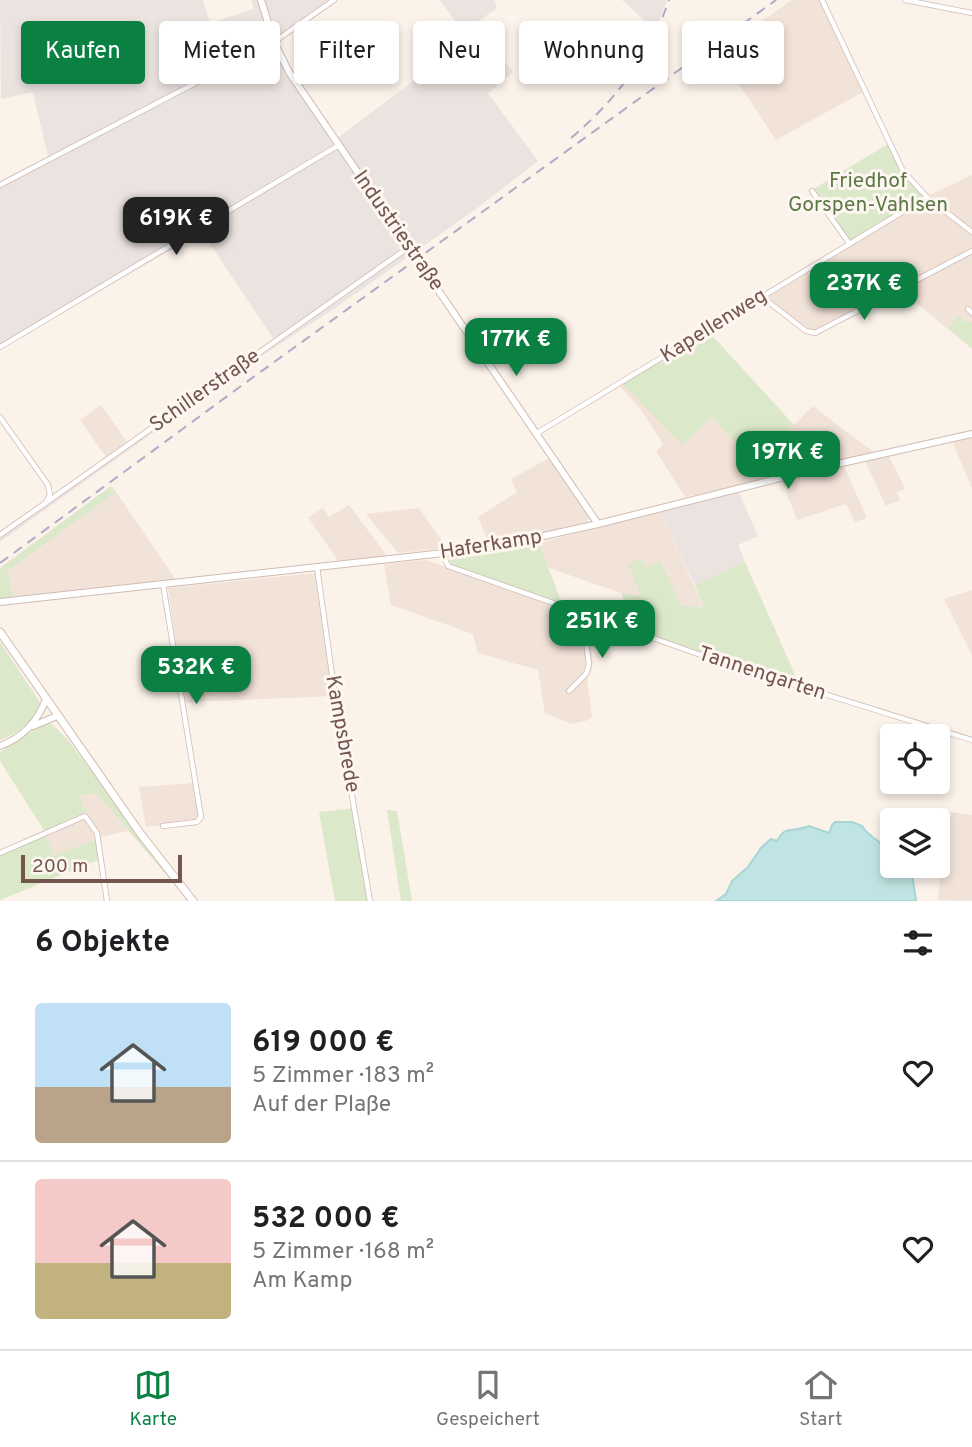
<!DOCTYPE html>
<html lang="de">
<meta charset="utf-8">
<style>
body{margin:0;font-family:Overpass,sans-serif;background:#f6f6f6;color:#202124;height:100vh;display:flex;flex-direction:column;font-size:26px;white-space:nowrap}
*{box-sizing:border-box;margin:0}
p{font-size:23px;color:#757577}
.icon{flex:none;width:38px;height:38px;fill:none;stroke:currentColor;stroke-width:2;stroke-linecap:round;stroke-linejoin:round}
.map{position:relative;height:901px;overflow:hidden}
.sheet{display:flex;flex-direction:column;background:#fff;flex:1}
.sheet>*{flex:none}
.hud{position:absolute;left:21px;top:21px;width:931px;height:63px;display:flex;gap:14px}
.fabs{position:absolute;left:880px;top:724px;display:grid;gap:14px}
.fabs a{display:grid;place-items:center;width:70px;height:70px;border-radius:7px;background:#fff;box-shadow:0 4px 10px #0003;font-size:35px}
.scale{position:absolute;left:21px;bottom:18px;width:161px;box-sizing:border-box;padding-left:7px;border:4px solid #75564f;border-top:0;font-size:19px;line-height:24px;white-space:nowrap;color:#75564f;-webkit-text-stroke:5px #fef7f1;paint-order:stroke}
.price{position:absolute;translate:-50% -60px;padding:0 16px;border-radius:14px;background:#0b8043;color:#fff;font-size:23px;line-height:46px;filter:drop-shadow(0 2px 4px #0008)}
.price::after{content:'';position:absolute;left:50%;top:42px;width:21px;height:16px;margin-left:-10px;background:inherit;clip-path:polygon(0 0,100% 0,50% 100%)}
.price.current{background:#222;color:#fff}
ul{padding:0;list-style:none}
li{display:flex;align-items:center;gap:21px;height:175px;padding:0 35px}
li+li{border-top:2px solid #e0e0e0}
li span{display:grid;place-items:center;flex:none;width:196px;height:140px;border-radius:7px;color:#555}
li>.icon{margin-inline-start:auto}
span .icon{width:84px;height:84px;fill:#fffc;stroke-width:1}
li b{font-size:30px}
h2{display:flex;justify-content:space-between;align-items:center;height:84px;padding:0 35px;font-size:30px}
.tag{padding:0 24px;border-radius:7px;background:#fff;box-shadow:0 4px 10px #0003;font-size:24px;line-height:63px}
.tag.current{background:#0b8043;color:#fff}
.dock{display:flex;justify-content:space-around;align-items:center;height:98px;border-top:2px solid #e0e0e0;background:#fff;font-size:19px;color:#757577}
.dock a{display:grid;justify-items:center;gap:4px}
.dock .current{color:#0b8043}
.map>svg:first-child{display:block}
.residential{fill:#f2e3d9}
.industrial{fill:#ebe3e0}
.green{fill:#dbe8c9}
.water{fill:#c0e4e3;stroke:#a7d5d5;stroke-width:2}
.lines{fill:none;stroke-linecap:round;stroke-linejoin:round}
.minor-casing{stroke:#cfbbb3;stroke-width:6}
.tertiary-casing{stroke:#cfbbb3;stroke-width:8}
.secondary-casing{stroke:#d2bab1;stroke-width:9}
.minor{stroke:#fff;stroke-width:4.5}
.tertiary{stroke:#fff;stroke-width:6}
.secondary{stroke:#fff;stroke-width:7}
.rail{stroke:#b3a8c5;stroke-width:2;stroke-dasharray:10 7;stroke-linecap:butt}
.labels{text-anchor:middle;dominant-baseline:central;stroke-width:6;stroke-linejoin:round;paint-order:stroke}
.park-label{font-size:21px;fill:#5e7948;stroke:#fef7f1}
.street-label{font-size:21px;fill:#75564f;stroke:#fef7f1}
</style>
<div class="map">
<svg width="972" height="901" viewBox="0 0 972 901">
<rect width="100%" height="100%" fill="#fbf2ea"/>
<g class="residential">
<path d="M792,0h30l41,92 -87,48 -58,-88z"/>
<path d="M972,175v55l-42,-35z"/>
<path d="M927,199l45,34v116l-72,-60 -85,43 -7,-2 -42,-31 1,-4z"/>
<path d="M622,383l90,34 57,63 -84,17 -29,-46 7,-7 -22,-34 -22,-25z"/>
<path d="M101,405l26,37 -21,15 -26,-37z"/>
<path d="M813,406l63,48 -85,21 -21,-27z"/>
<path d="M972,434v54l-21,-49z"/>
<path d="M889,456l16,33 -8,3 3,8 -14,6 -21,-45z"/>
<path d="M549,458l41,58 -4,7 -96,23 -12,-29 39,-25 -6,-13z"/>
<path d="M844,466l23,52 -12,4 -9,-18 -49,16 -15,-39z"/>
<path d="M116,492l60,88 -162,17 -7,-25z"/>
<path d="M349,505l38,51 -48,6 -31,-45 15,-9 6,9z"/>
<path d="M419,508l28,40 -49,5 -32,-39z"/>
<path d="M660,511l44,96 -23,-1 -35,-39 -4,-9v40l-21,-5 -72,-25 -10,-25z"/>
<path d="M426,560l160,56 7,45 -1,8 -5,10 5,37 -3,4 -17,4 -27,-11 -7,-43 -60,-17 -5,-19 -82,-29 -7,-41z"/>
<path d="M315,573l20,123 -151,6 -16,-114z"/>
<path d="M972,590v65l-28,-56z"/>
<path d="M194,783l5,33 -3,5 -50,6 -7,-40z"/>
<path d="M96,793l32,38 -28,6 -46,20 -10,-27 41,-19 -6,-15z"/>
<path d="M943,811l29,4v86l-34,-1 3,-28h-12l2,-6h7v-32z"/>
</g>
<g class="industrial">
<path d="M0,0h203l7,23 44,-14 -3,-9h83l-60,43 61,97 145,-109 33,41 -25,21 50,68 -62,48 -141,99 -81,53 -254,181v-11l275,-190 -73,-109 -202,117v-168l48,-24 -15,-65 -32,7z"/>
<path d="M440,0h54l3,8 -34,24z"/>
<path d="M622,0h45l-12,30z"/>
<path d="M738,491l20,45 -20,9 7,17 -50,23 -35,-74z"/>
</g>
<g class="green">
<path d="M888,144l13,27 23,25 -76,46 -36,-52z"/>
<path d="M958,316l5,5 9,2v25l-24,-20z"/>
<path d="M708,331l86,94 -24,23 21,27 -22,5 -57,-63 -30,28 -60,-62z"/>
<path d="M111,486l5,6 -109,80 7,25 -14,1v-30z"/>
<path d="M539,543l24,63 -111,-41 -3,-5 67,-10z"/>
<path d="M642,558l4,9 14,-6 21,45 23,1 -9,-22 50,-23 55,124 -163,-54 -16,-39 21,4 -14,-33z"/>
<path d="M0,642l41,62c-5,16 -26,31 -41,36z"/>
<path d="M52,724l15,15 122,162 -93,-108 -17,3 7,15 -42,20 10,25 42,-17 2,21 -98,40v-50l44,-20 -44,-69v-9c16,-9 34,-27 52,-28z"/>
<path d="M355,808l14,93h-34l-16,-89z"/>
<path d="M387,810l10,1 15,90h-11z"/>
</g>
<path class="water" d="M835,822h17l10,4c7,12 21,16 30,27v13h12l8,7 4,28h-200l10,-7 6,-13 16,-14 13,-19 10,-9 6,2c2,-3 4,-7 7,-9 4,-3 17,-2 25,-6l20,7 3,-8z"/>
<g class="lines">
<defs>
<g id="minor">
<path d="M822,0l81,171 24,26 45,35"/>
<path d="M905,0l67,13"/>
<path d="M0,185l274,-143 60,-42"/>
<path d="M812,191l37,52"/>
<path d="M762,297l44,34 9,2 157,-82"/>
<path d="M968,309l4,4"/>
<path d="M0,347l339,-202"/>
<path d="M0,417l48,68 2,9 -4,9"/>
<path d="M537,433l390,-236"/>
<path d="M0,535l409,-288"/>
<path d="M442,553l6,13 267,94 257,80"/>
<path d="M317,567l18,129 35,205"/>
<path d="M163,584l38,233 -4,5 -34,4"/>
<path d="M569,691l17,-17 3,-10 -7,-51"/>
<path d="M0,853l85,-37 12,17 10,68"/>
</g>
<g id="tertiary">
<path d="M261,0l13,42 15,30 309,452"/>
<path d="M0,602l489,-54 109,-24 226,-57 148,-33"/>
<path d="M33,726l24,-10"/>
<path d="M0,746c22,-8 38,-25 46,-47"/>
</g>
<path id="secondary" d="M0,632l140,201 53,68"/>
</defs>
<use href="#minor" class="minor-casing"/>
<use href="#tertiary" class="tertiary-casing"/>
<use href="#secondary" class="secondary-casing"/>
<use href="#minor" class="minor"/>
<use href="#tertiary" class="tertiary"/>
<use href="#secondary" class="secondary"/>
<g class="rail">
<path d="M571,138c44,-37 79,-83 98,-138"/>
<path d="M0,563l252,-185 524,-378"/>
</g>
</g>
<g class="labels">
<g class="park-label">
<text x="868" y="181">Friedhof<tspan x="868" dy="24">Gorspen-Vahlsen</tspan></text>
</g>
<g class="street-label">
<text transform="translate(398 231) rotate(55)">Industriestraße</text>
<text transform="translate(714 326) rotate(-32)">Kapellenweg</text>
<text transform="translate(205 391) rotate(-35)">Schillerstraße</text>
<text transform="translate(491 545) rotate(-9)">Haferkamp</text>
<text transform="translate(762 674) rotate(18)">Tannengarten</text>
<text transform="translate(342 734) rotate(80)">Kampsbrede</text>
</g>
</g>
</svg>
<div class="fabs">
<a><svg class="icon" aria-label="locate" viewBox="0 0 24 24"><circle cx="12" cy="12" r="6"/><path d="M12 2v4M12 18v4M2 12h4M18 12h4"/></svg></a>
<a><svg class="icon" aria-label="layers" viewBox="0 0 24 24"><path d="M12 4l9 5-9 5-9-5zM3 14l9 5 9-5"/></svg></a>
</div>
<div class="scale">200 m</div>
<b class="price current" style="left:176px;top:257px">619K €</b>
<b class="price" style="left:864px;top:322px">237K €</b>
<b class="price" style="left:516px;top:378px">177K €</b>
<b class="price" style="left:788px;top:491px">197K €</b>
<b class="price" style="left:602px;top:660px">251K €</b>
<b class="price" style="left:196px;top:706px">532K €</b>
<div class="hud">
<a class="tag current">Kaufen</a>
<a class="tag">Mieten</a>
<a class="tag">Filter</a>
<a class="tag">Neu</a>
<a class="tag">Wohnung</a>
<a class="tag">Haus</a>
</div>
</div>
<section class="sheet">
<h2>6 Objekte<svg class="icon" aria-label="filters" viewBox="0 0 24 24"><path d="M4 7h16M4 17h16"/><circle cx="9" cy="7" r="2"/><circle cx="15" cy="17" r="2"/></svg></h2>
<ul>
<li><span style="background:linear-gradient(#bfe0f5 60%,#b9a48a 0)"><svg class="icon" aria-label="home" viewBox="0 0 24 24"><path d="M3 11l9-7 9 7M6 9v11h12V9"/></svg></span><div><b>619 000 €</b><p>5 Zimmer · 183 m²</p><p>Auf der Plaße</p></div><svg class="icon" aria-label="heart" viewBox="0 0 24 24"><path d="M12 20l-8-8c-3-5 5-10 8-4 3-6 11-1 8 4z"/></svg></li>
<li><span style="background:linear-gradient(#f6c9c9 60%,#c2b280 0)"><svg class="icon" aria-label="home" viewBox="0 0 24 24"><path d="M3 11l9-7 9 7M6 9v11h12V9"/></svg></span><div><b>532 000 €</b><p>5 Zimmer · 168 m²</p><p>Am Kamp</p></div><svg class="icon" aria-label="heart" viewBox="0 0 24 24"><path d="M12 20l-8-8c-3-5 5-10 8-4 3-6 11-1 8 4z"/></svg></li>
</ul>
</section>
<nav class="dock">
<a class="current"><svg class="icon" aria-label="map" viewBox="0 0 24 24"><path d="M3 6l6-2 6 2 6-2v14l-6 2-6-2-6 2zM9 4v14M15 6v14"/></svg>Karte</a>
<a><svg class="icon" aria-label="saved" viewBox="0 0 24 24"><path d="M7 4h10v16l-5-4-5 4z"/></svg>Gespeichert</a>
<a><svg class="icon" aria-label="home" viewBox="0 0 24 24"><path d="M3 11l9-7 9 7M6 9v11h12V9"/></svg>Start</a>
</nav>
